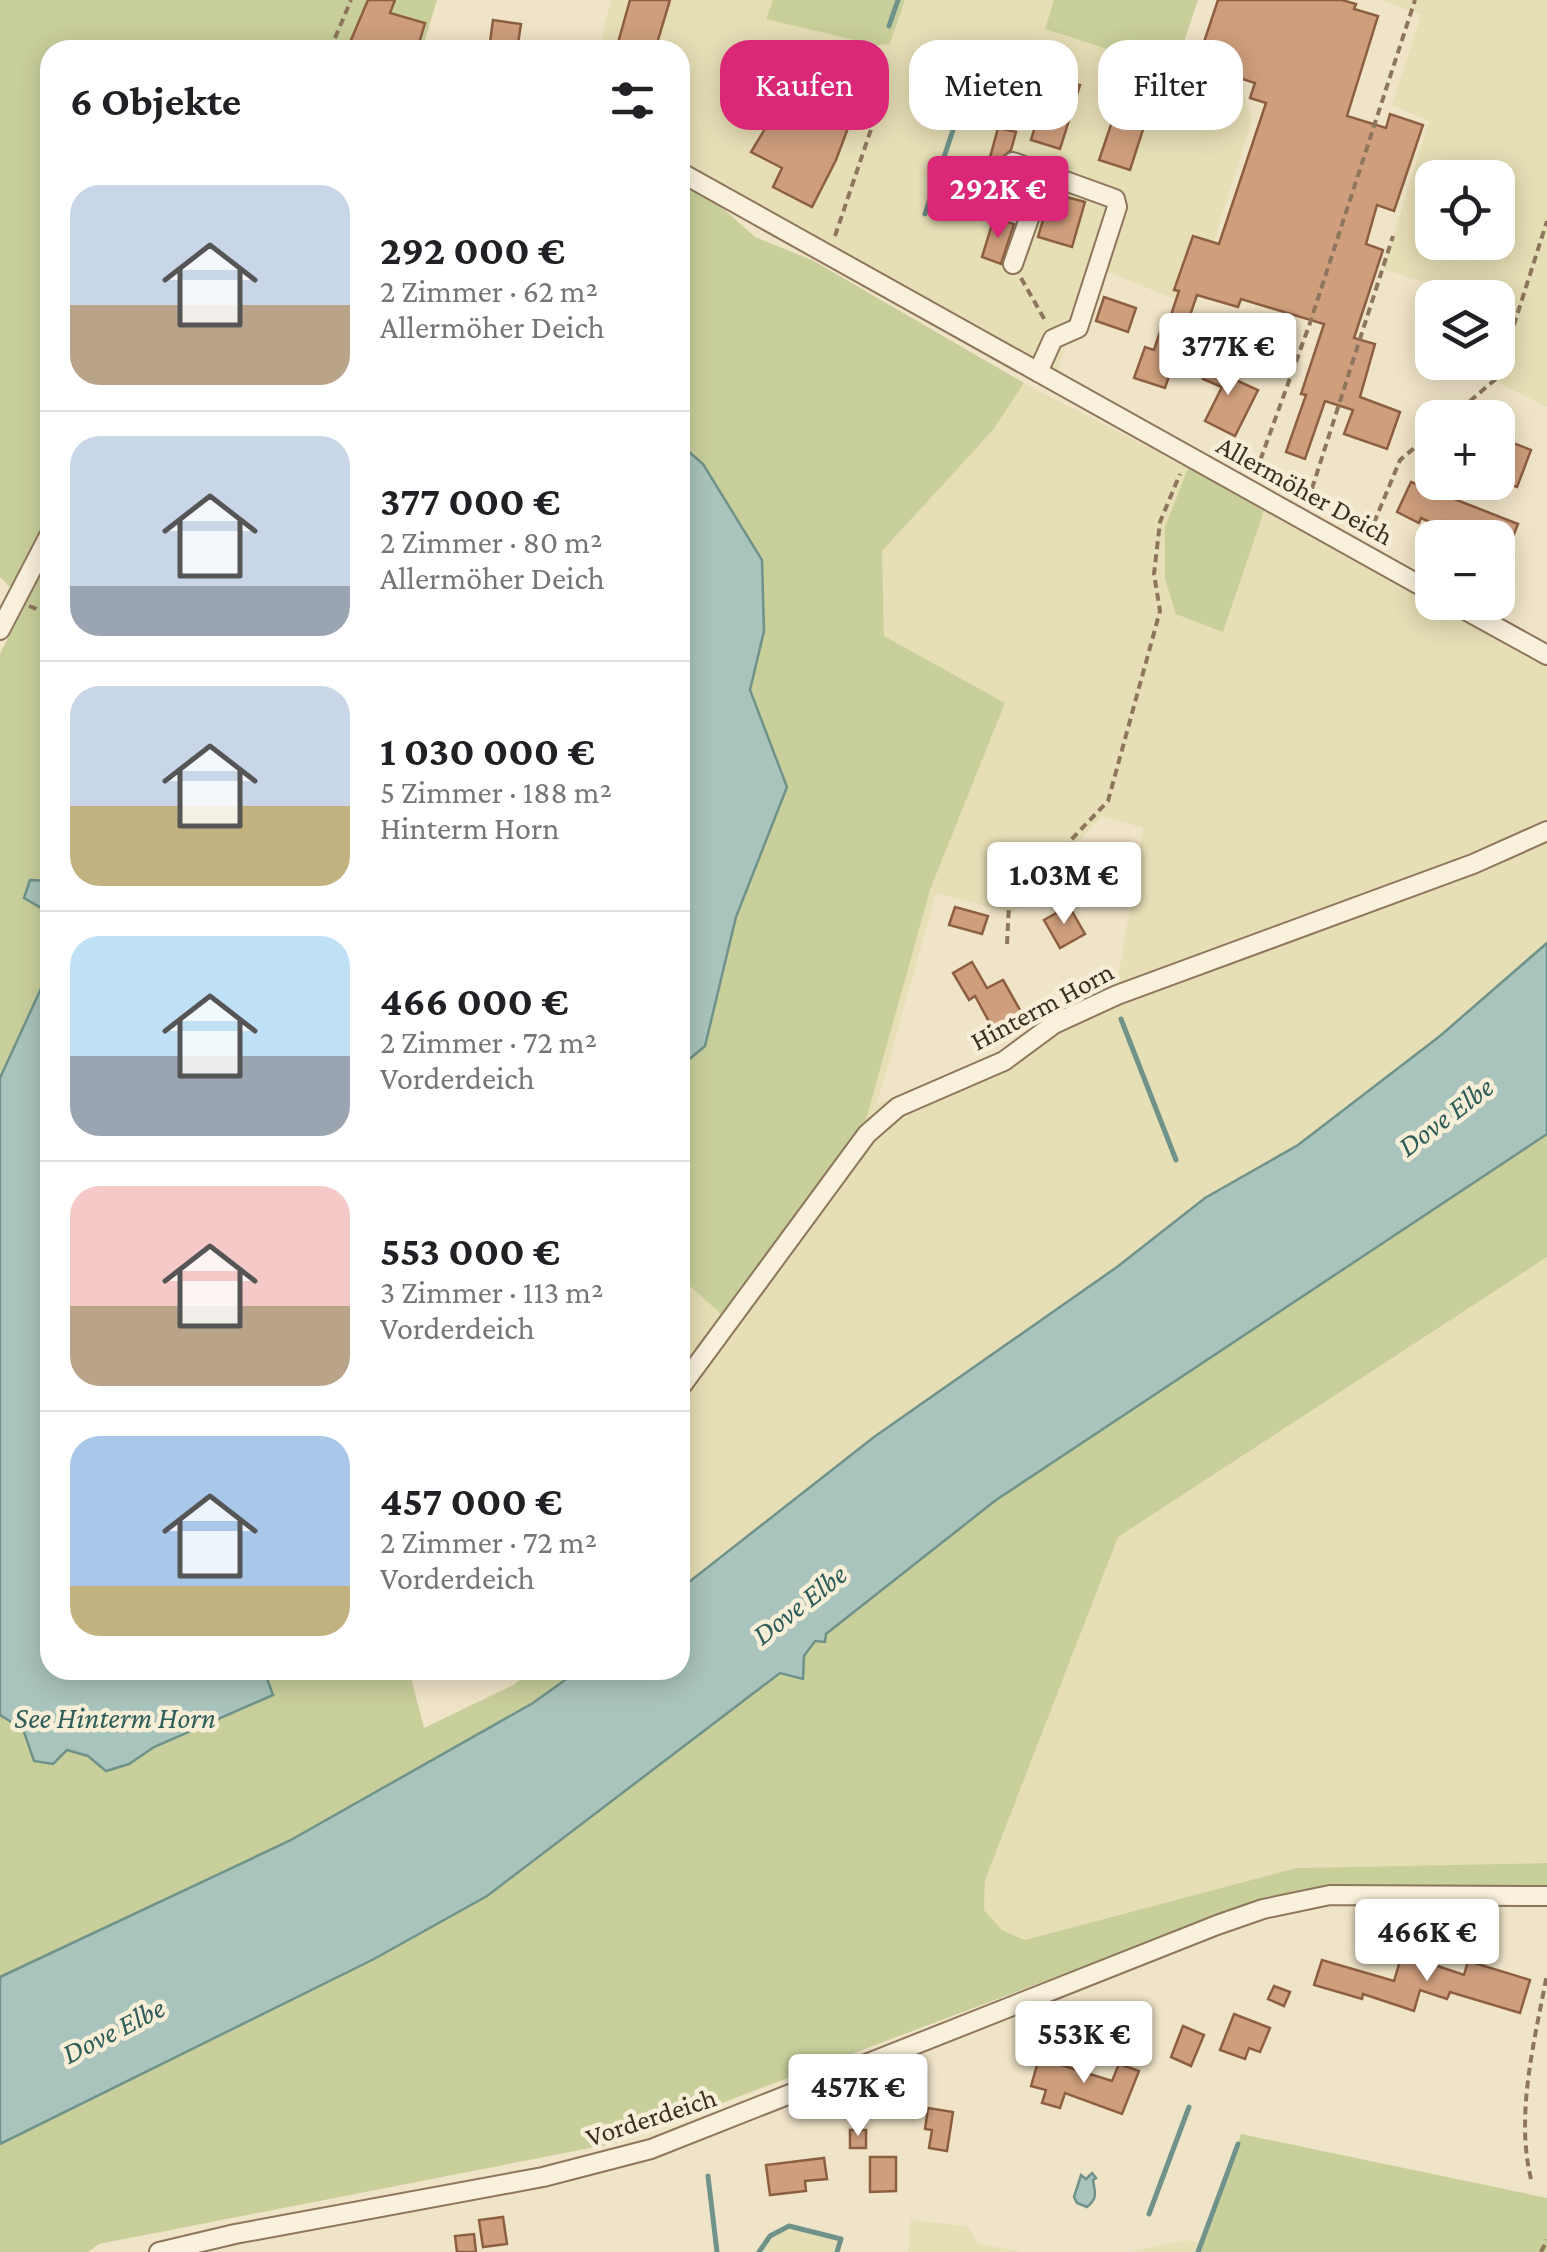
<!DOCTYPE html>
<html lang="de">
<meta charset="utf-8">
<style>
body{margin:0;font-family:"Crimson Pro",serif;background:#f2f2f2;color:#202124;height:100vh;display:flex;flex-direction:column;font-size:38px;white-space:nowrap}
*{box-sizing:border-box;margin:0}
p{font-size:32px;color:#757577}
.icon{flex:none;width:55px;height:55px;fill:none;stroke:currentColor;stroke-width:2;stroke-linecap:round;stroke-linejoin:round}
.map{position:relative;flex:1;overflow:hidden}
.details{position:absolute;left:40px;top:40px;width:650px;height:1640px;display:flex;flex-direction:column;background:#fff;border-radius:30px;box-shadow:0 5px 25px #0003}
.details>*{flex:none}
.guide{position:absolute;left:720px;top:40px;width:675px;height:90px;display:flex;gap:20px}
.fabs{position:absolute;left:1415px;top:160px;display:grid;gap:20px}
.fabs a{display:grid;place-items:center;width:100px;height:100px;border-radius:20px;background:#fff;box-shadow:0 5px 25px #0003;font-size:50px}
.price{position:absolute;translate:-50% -85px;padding:0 22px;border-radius:10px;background:#fff;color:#222;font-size:32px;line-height:65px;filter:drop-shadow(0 2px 5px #0008)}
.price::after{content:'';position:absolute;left:50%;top:60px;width:30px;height:22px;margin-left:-15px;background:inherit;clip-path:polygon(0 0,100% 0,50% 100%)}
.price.selected{background:#db2777;color:#fff}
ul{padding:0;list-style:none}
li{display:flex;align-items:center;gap:30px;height:250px;padding:0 30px}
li+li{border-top:2px solid #e0e0e0}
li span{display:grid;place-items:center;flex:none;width:280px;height:200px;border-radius:30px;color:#555}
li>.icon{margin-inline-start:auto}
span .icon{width:120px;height:120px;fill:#fffc;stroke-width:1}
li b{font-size:42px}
h2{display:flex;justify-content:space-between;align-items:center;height:120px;padding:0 30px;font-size:42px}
.pill{padding:0 35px;border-radius:30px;background:#fff;box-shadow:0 5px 25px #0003;font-size:35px;line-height:90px}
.pill.selected{background:#db2777;color:#fff}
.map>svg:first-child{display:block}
.farmland{fill:#e6deb5;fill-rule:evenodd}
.green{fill:#c9cf9b}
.water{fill:#a9c4bc;stroke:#6f938a;stroke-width:2.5}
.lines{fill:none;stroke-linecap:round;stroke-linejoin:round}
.stream{stroke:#6f938a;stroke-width:5}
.building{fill:#cf9f7d;stroke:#8d5f41;stroke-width:2.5}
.minor-casing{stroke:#8d765c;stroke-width:22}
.path{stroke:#8d765c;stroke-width:4;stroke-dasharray:8 5;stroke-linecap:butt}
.minor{stroke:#faf1dc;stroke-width:18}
.labels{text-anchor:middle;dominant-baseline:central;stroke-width:9;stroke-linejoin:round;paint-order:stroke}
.street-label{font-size:28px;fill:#3d2e20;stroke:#f7eed8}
.water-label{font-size:30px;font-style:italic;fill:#2f5d5a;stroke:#f7eed8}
</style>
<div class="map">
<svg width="1547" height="2252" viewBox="0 0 1547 2252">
<rect width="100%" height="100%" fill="#f0e4c8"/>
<g class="farmland">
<path d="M611,0h162l-6,18 123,26 15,-44h149l-8,30 198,63 8,28 -59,186 -101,-42 -35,107 -377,-208v-114h-81z"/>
<path d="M1380,0h167v407l-58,-29 3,-15 6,-1v-23l6,-31 -6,-3v-7l-26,-1 -89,-28 46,-148 -37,-16 29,-90zM1432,178h66v64h-66z"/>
<path d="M1024,383l164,85 -23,59 58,105 41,-121 283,154v278l-107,93 -142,109 -93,53 -88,69 -243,170 -194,152v-312l49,44 201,-431 75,-187 -121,-67 -2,-85 111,-121zM1102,816l41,12 -26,157 -69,29 -48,40 -123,50 59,-211 76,20z"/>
<path d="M1547,1257v606l-251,5 -271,72 -23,-10 -18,-19 1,-31 133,-343z"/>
<path d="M911,2220l56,6 11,17 41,9h-111z"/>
<path d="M789,2226l52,13 -4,13h-78l11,-16z"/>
<path d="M1185,2240l16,4 -3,8h-68z"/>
</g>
<g class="green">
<path d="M0,0h437l-15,50h-372v469l-39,69 -11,-11z"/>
<path d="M773,0h132l-15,44 -14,1 -110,-26z"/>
<path d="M1054,0h144l-24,71 -129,-42z"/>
<path d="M680,182l39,23 36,32 57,23 212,123 -31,47 -111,121 2,85 121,67 -75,187 -65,233 -135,199 -50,-45v-210l25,-22 31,-128 51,-130 -37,-97 14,-59 -61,-167 -23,-20z"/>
<path d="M1188,468l76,43 -41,121 -47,-18 -11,-35v-52z"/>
<path d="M50,554v327l-20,-1 -6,18 26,15v56l-50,109v-424z"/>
<path d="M1547,1134v123l-429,280 -133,343 -1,30 18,20 23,10 271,-72 251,-5v27l-243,1 -79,22 -609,230 -517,101 -11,8h-88v-108l374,-185 406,-286 22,5 2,-22 12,-16 8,1 2,-7 170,-134z"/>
<path d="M264,1670h145l15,58 91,-44 16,-14h48l-46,33 -244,138 -289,136v-262l67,35 62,14 25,-17 119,-52z"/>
<path d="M1241,2134l306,64v54h-349z"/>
</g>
<g class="water">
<path d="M680,444l23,20 59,96 2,71 -14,59 37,97 -51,130 -31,129 -25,21z"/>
<path d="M30,880l20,1v32l-26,-15z"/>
<path d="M1547,943v191l-551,366 -170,134 -1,8 -10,-1 -11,15 -1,23 -23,-6 -293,223 -113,63 -374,185v-167l289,-136 244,-138 46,-33h101v-81l194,-152 243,-170 88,-69 93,-53 142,-109z"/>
<path d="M50,969v701h214l9,25 -119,52 -25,17 -23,7 -18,-15 -21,-6 -14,14 -19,-3 -11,-32 -23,-14v-637z"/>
<path d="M1092,2173l4,5 -3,2c2,13 5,18 -6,27l-10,-4 -3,-6 7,-22 5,4z"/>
</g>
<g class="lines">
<g class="stream">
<path d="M889,26l9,-26"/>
<path d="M925,214l39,-117"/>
<path d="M1121,1019l55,141"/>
<path d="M708,2176l9,76"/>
<path d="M1149,2214l40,-107"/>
<path d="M759,2252l11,-16 19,-10 52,13 -4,13"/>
<path d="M1198,2252l40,-108"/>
</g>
</g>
<g class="building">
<path d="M368,0h27l-5,13 35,10 -8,27h-60l-9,-3z"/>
<path d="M630,0h40l-15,50h-39z"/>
<path d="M1218,0h124l14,4 -2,5 24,7 -31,100 39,12 4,-14 33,11 -29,86 -17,-6 -11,39 17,6 -29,88 21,6 -15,53 40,15 -13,37 -43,-15 9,-24 -28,-9 -20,58 -19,-7 20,-57 -5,-1 23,-70 -83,-25 -3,8 -41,-12 -32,93 -31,-10 11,-31 9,3 6,-18 5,1 14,-42 -5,-1 19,-54 26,8 47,-141 -16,-5 5,-15 -22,-7 2,-7 -36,-12z"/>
<path d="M493,20l28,4 -4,26h-28z"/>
<path d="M790,44l64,18 4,-13 17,5 -5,14 -13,-4 -10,27 13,5 -24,64 -24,47 -39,-20 9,-19 -31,-16 30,-50 29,15 15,-38 -34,-10 -3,9 -15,-4 5,-18 8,2z"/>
<path d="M1050,77l30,8 -20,64 -29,-9z"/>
<path d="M1117,107l30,10 -17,53 -31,-10z"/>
<path d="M998,128l18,4 -5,18 -10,9 4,12 -3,10 -17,-5z"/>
<path d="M1051,193l34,9 -13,45 -34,-10z"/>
<path d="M994,218l20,6 -13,40 -19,-7z"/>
<path d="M1104,297l32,11 -8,24 -32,-11z"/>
<path d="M1213,356l19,8 -5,12 31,14 -23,46 -30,-15 17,-34 -19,-8z"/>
<path d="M1498,437l33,13 -14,37 -19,-7z"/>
<path d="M1411,482l107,42 -20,50v-36h-9l-43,-17 -3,7 -22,-10 -2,5 -22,-11z"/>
<path d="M1069,906l16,28 -25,14 -16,-28z"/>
<path d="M955,907l33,9 -6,18 -33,-9z"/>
<path d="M972,962l15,26 16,-8 25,44 -29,16 -24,-44 -6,4 -16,-27z"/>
<path d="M1402,1954l62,21 4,-14 62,19 -10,33 -70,-21 -3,7 -27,-9 -6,21 -51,-17 -1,5 -48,-14 8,-25 72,21z"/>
<path d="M1274,1986l16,6 -6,14 -16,-7z"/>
<path d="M1234,2014l36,14 -10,24 -11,-4 -4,11 -25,-9z"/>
<path d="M1183,2026l21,9 -13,31 -20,-9z"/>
<path d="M1039,2058l73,23 7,-17 20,7 -17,43 -57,-21 -5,15 -18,-5 4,-13 -15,-4z"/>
<path d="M928,2108l25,4 -6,39 -18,-3 3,-18 -7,-1z"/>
<rect x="850" y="2130" width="16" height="18"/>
<path d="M870,2157h26v34l-26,1z"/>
<path d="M824,2158l3,21 -22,2 1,10 -36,4 -4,-30z"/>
<path d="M503,2217l4,27 -24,3 -4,-27z"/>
<path d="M474,2234l2,18h-19l-2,-16z"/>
</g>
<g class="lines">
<defs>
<g id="minor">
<path d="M1013,162l102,37 2,8 -39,121 -25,11 -15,33"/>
<path d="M680,172l752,420"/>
<path d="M1013,264l32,-91"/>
<path d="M1451,602l96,53"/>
<path d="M0,630l50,-96"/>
<path d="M680,1388l187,-254 31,-27 106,-46 50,-37 63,-29 356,-131 74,-33"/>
<path d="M159,2252l76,-18 308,-57 108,-28 566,-224 46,-16 67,-14 217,1"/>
</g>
</defs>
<use href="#minor" class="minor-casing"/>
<g class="path">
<path d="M330,50l21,-50"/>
<path d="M835,236l51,-151"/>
<path d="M1021,278l25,44"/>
<path d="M1450,418l47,-40 50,-157"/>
<path d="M1256,472l54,-149 105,-323"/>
<path d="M1308,501l85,-265"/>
<path d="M1369,535l31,-75 32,-27"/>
<path d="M29,606l21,8"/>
<path d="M1007,944l2,-39 99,-104 52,-190 -6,-37 6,-52 20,-48"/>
<path d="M1531,2179c-16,-65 4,-140 16,-205"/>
<path d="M1541,2252l6,-12"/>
</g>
<use href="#minor" class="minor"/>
</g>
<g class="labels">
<g class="street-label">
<text transform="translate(1305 490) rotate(29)">Allermöher Deich</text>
<text transform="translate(1042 1006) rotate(-28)">Hinterm Horn</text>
<text transform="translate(651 2117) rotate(-18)">Vorderdeich</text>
</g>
<g class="water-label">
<text transform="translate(1445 1116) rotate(-37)">Dove Elbe</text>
<text transform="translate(799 1604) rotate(-38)">Dove Elbe</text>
<text x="115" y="1717">See Hinterm Horn</text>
<text transform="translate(113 2030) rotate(-27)">Dove Elbe</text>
</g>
</g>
</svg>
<div class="fabs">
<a><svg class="icon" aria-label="locate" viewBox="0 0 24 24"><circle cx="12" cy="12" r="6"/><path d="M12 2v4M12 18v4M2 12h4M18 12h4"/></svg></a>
<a><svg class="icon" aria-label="layers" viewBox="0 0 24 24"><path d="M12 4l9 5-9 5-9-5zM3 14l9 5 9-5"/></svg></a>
<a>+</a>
<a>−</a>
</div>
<b class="price selected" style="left:998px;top:241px">292K €</b>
<b class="price" style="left:1228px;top:398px">377K €</b>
<b class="price" style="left:1064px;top:927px">1.03M €</b>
<b class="price" style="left:1427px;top:1984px">466K €</b>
<b class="price" style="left:1084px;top:2086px">553K €</b>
<b class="price" style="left:858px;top:2139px">457K €</b>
<div class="guide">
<a class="pill selected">Kaufen</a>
<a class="pill">Mieten</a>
<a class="pill">Filter</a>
</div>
<section class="details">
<h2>6 Objekte<svg class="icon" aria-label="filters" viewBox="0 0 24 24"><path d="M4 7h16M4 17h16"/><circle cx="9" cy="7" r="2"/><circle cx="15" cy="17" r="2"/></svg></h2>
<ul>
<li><span style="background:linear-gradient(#c9d6e8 60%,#b9a48a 0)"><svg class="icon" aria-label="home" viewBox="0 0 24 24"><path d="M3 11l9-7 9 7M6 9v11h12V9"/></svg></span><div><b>292 000 €</b><p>2 Zimmer · 62 m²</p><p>Allermöher Deich</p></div></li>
<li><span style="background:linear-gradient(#c9d6e8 75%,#9aa5b1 0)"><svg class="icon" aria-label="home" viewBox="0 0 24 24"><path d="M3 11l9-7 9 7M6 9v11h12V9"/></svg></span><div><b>377 000 €</b><p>2 Zimmer · 80 m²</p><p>Allermöher Deich</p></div></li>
<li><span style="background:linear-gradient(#c9d6e8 60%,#c2b280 0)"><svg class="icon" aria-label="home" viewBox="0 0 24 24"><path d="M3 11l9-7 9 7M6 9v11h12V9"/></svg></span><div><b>1 030 000 €</b><p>5 Zimmer · 188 m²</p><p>Hinterm Horn</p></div></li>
<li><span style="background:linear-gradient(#bfe0f5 60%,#9aa5b1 0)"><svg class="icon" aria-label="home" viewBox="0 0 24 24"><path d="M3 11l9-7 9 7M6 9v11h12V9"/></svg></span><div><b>466 000 €</b><p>2 Zimmer · 72 m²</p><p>Vorderdeich</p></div></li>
<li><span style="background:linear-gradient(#f6c9c9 60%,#b9a48a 0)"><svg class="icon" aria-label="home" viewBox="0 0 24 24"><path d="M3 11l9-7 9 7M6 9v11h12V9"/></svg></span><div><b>553 000 €</b><p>3 Zimmer · 113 m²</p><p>Vorderdeich</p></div></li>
<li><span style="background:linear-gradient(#a9c7e8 75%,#c2b280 0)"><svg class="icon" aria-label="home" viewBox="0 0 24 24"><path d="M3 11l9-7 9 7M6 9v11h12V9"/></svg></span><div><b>457 000 €</b><p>2 Zimmer · 72 m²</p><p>Vorderdeich</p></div></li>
</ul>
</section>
</div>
